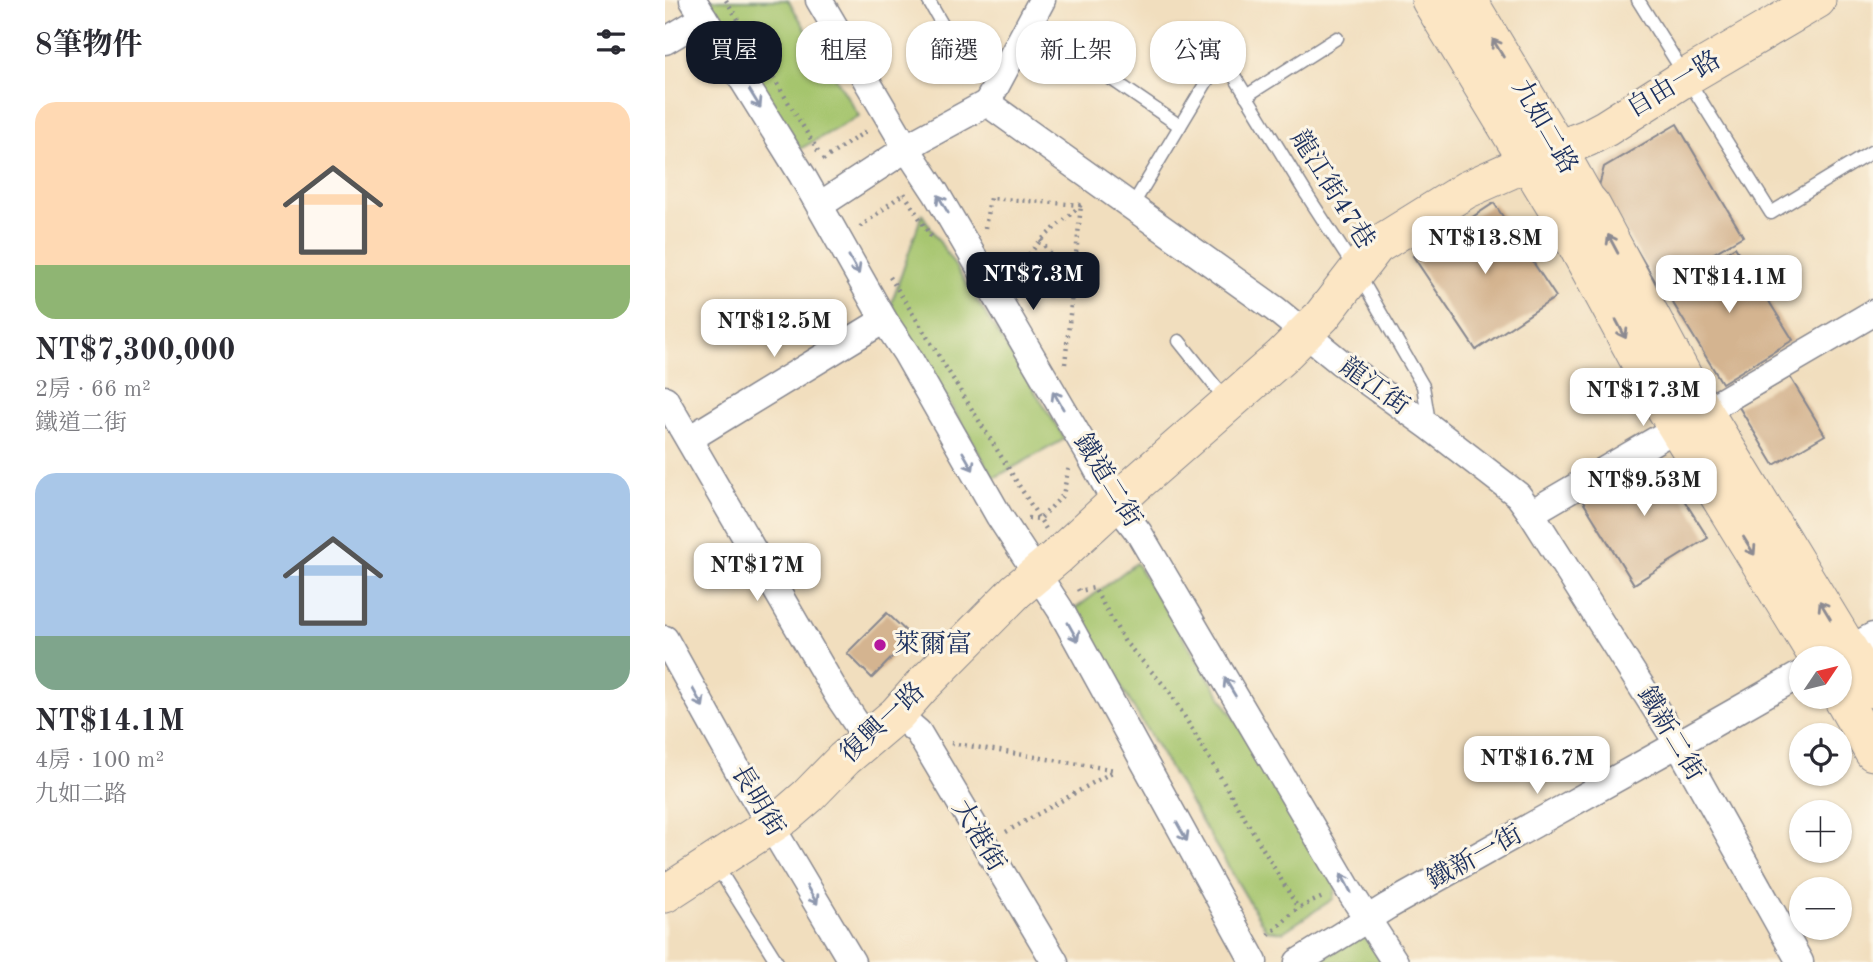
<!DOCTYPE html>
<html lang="zh-TW">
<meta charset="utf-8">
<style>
body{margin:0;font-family:"Old Standard TT","Noto Serif TC",serif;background:#f7f7f7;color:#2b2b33;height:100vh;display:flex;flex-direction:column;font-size:26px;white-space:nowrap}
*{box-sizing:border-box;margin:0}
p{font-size:23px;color:#7c7c81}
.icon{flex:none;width:38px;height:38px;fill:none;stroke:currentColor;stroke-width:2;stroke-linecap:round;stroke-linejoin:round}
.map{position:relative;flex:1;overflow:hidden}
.drawer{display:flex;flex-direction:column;background:#fff;width:665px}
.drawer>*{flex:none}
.guide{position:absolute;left:21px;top:21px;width:665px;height:63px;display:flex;gap:14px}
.needle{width:46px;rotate:55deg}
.buttons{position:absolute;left:1124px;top:646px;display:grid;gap:14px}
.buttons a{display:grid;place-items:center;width:63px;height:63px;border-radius:50%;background:#fff;box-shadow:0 2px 5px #0004;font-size:35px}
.price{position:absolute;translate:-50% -60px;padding:0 16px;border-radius:14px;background:#fff;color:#222;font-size:23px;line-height:46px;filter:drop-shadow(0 2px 4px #0008)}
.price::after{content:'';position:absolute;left:50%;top:42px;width:21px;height:16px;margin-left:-10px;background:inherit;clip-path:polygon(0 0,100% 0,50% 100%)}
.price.on{background:#111827;color:#fff}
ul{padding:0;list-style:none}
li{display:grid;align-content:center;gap:14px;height:371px;padding:0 35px}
li span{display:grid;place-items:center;height:217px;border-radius:21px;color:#555}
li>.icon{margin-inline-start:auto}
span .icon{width:126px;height:126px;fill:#fffc;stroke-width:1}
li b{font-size:30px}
h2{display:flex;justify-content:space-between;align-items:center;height:84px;padding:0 35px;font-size:30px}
.tag{padding:0 24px;border-radius:28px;background:#fff;box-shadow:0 2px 5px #0004;font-size:24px;line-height:63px}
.tag.on{background:#111827;color:#fff}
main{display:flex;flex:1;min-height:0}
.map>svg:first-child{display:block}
.green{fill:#a5c56d;stroke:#607a66;stroke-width:2}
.building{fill:#d4b490}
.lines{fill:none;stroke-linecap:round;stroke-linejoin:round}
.lane-casing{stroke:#86868e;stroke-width:15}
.street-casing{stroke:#86868e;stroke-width:29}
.secondary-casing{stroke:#86868e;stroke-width:39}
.path{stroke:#86868e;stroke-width:4.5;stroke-dasharray:2 5;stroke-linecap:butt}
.lane{stroke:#fff;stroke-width:12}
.street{stroke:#fff;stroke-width:26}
.secondary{stroke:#fce6c4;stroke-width:37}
.oneway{stroke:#8c8a91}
.oneway2{stroke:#8d97ae}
.poi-dot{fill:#b5179e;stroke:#fcf5e5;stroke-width:2.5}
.labels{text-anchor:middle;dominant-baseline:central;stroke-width:6;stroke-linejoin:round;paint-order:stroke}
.street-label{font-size:26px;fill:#1b2f5e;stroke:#fcf5e5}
.poi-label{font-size:26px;fill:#1b2f5e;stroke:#fcf5e5;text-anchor:start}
</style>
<main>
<section class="drawer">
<h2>8筆物件<svg class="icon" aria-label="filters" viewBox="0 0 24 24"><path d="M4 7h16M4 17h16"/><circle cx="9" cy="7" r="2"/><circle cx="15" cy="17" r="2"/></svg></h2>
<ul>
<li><span style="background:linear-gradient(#ffd9b3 75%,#8fb573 0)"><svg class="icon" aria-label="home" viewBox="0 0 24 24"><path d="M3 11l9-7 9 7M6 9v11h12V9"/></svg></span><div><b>NT$7,300,000</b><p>2房 · 66 m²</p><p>鐵道二街</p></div></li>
<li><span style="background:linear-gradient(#a9c7e8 75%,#7fa58c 0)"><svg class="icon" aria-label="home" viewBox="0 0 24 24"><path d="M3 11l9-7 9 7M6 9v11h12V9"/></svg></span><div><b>NT$14.1M</b><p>4房 · 100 m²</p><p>九如二路</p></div></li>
</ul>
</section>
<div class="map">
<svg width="1208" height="962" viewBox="0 0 1208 962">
<rect width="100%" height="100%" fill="#fcf5e5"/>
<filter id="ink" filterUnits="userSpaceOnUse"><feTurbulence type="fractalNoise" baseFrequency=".0143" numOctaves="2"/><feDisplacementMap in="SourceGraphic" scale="14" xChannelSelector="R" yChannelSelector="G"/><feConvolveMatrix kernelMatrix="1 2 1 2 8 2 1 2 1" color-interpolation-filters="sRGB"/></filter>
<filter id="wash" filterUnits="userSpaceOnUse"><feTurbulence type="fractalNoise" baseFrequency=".00686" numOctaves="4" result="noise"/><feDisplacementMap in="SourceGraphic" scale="28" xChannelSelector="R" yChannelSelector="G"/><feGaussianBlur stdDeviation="1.57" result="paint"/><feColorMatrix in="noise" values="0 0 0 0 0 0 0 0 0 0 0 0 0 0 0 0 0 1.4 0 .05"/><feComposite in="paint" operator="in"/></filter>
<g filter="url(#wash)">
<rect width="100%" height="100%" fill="#f1debe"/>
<g class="green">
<path d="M44,0h79l71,116 -59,33z"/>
<path d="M257,214l143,225 -71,39 -103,-173z"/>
<path d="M471,563l201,317 -4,19 -50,33 -17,-2 -191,-321z"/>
<path d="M699,936l18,26h-67z"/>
</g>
<g id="blocks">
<g class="building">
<path d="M1012,124l66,112 -85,50 -59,-100 5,-19z"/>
<path d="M829,203l62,94 -80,53 -63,-94z"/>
<path d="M1070,247l58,93 -71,43 -57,-93z"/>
<path d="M1125,377l35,58 -51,30 -35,-58z"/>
<path d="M988,451l55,87 -74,46 -54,-87z"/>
<path d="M222,613l25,24 -40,41 -25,-25z"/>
</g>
</g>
</g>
<g filter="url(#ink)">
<use href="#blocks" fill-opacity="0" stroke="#86868e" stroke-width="2"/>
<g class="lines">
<defs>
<g id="lane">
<path d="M263,0l18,31"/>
<path d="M973,0l133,213 102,-62"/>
<path d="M426,65l89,61"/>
<path d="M581,96l91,-58"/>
<path d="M467,206l90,-150 85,139 50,77 66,114 6,36"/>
<path d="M514,341l48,60"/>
<path d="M51,865l61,97"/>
</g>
<g id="street">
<path d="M28,0l109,175 82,145 22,33 93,163 61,93 194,353"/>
<path d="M154,0l88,149 29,44 153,261 26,48 24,31 211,359 45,70"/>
<path d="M377,0l-55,103 288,206 65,53 90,65 88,68 13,18 342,-200"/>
<path d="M0,41l39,-23"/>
<path d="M155,205l101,-66 66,-36"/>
<path d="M0,399l173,297 29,43"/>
<path d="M24,439l195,-119"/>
<path d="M866,513l147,231 122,218"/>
<path d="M0,639l75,135 112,188"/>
<path d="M1170,657l38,-21"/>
<path d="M232,714l21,18 137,230"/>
<path d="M633,962l90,-56 290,-162 123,-70"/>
</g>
<g id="secondary">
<path d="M765,0l130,215 100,185 158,258"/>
<path d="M803,0l90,149 28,50 6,7 96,179 185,304"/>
<path d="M1174,693l34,59"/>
<path d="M0,894l120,-78 23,-20 36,-37 53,-45 24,-27 95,-96 43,-36 78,-72 144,-126 41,-41 54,-70 90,-56 92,-41 29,-11 19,-10 80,-51 131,-77"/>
</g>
</defs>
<use href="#lane" class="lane-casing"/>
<use href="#street" class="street-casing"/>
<use href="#secondary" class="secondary-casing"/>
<g class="path">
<path d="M61,0l92,151"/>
<path d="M158,160l46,-31"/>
<path d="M195,227l44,-34 29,47"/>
<path d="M320,228l5,-30 91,7"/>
<path d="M376,240l31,48"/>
<path d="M346,276l30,-36 40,-35"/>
<path d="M225,277l156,252"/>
<path d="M400,364l16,-159"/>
<path d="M363,518l12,1 23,-24 6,-29"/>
<path d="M413,589l1,2 15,-3 31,54 45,50 128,216"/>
<path d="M286,743l164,27"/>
<path d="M341,832l108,-61"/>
<path d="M604,935l29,-27 27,-12"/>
</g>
<use href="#lane" class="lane"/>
<use href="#street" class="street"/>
<use href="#secondary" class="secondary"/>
</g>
<defs><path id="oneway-shaft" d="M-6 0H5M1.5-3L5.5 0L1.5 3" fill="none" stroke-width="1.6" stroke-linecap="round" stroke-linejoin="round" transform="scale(1.75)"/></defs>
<g class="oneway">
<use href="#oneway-shaft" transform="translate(833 48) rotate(-121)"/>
<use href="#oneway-shaft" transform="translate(948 244) rotate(-118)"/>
<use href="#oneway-shaft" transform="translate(956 329) rotate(62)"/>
<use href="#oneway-shaft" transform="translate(1084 546) rotate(58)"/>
<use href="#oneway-shaft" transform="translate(1160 610) rotate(-121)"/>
</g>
<g class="oneway2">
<use href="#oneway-shaft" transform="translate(90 99) rotate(58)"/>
<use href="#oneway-shaft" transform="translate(278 204) rotate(-120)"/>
<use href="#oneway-shaft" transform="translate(189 265) rotate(61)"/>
<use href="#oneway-shaft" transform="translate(393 400) rotate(-120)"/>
<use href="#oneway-shaft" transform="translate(303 461) rotate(60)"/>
<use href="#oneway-shaft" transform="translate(408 632) rotate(61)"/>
<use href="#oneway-shaft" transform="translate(565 687) rotate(-121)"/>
<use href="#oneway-shaft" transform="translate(33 698) rotate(61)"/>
<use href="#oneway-shaft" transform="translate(517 832) rotate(61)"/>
<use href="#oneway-shaft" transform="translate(681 883) rotate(-118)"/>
<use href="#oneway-shaft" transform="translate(147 895) rotate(59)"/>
</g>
</g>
<circle class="poi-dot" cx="215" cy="645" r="7"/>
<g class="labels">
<g class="street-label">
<text transform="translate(1009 85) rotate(-31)">自由一路</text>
<text transform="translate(879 127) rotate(60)">九如二路</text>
<text transform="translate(667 190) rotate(58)">龍江街47巷</text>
<text transform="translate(709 387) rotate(36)">龍江街</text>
<text transform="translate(442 481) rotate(58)">鐵道二街</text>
<text transform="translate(218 723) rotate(-43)">復興一路</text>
<text transform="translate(1005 734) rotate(59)">鐵新二街</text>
<text transform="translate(92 801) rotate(59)">長明街</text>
<text transform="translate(313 836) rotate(59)">大港街</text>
<text transform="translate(810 858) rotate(-29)">鐵新一街</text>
</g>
<g class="poi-label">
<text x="229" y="645">萊爾富</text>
</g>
</g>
</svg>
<div class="buttons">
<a><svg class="needle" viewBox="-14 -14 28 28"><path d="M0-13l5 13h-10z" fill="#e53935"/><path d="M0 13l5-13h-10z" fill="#7c7c81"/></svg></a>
<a><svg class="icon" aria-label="locate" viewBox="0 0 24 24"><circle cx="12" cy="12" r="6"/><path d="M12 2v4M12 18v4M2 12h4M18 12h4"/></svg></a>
<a>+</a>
<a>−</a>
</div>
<b class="price" style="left:820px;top:276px">NT$13.8M</b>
<b class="price on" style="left:368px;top:312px">NT$7.3M</b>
<b class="price" style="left:1064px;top:315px">NT$14.1M</b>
<b class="price" style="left:109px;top:359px">NT$12.5M</b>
<b class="price" style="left:978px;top:428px">NT$17.3M</b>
<b class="price" style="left:979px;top:518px">NT$9.53M</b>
<b class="price" style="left:92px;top:603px">NT$17M</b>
<b class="price" style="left:872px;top:796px">NT$16.7M</b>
<div class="guide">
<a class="tag on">買屋</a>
<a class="tag">租屋</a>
<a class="tag">篩選</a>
<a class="tag">新上架</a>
<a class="tag">公寓</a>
</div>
</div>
</main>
